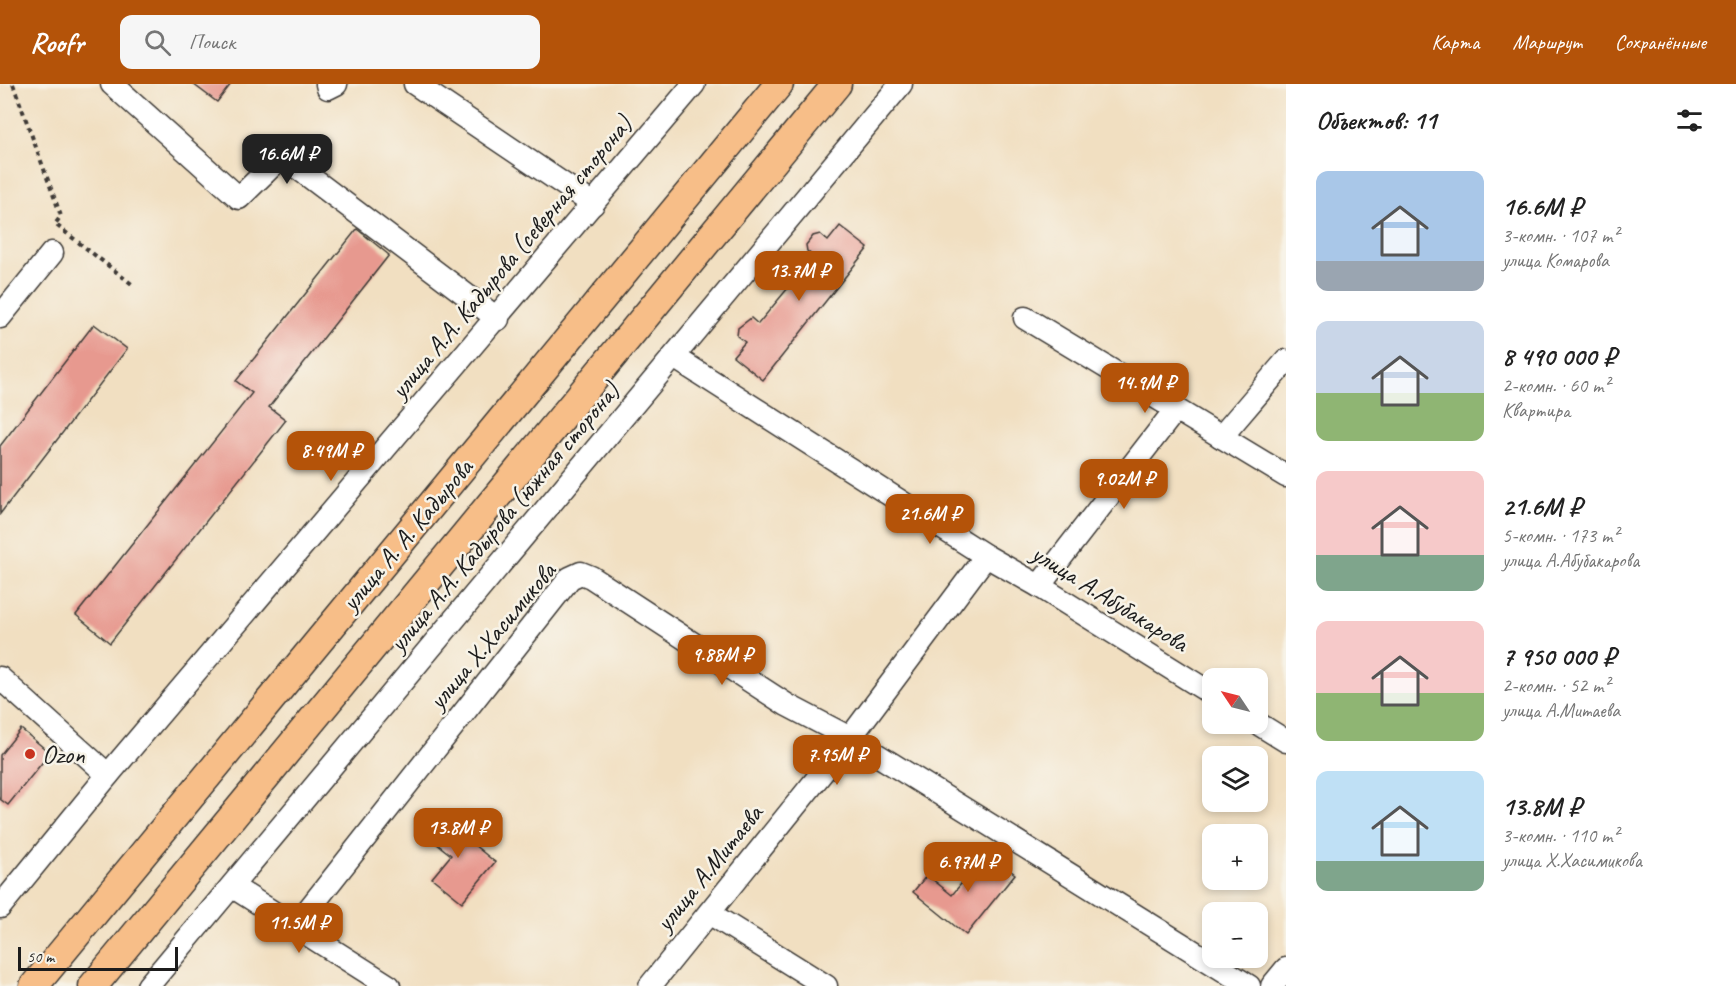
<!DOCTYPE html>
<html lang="ru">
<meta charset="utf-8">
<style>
body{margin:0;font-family:Caveat,sans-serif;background:#f6f6f6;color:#222;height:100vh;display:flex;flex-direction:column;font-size:22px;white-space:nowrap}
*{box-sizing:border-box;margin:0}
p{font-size:20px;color:#767676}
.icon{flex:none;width:33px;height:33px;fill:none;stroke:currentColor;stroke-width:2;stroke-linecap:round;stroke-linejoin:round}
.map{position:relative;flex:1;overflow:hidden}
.side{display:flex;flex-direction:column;background:#fff;width:450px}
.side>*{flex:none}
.needle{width:39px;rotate:305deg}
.tools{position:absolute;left:1202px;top:584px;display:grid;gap:12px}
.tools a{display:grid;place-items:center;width:66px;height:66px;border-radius:12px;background:#fff;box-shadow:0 3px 9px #0003;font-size:30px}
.scale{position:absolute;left:18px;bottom:15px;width:160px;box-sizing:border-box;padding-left:6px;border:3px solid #1c1c1c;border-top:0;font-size:16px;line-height:21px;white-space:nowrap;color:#1c1c1c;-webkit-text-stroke:4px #f7f3e8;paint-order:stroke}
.price{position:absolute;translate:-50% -51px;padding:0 14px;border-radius:12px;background:#b45309;color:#fff;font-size:20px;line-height:39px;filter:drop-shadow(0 2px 3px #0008)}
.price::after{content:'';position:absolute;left:50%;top:36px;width:18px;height:14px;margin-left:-9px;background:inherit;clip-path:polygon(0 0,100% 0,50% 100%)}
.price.active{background:#222;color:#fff}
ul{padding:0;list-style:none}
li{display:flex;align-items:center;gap:18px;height:150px;padding:0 30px}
li span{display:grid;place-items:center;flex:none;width:168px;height:120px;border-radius:12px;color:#555}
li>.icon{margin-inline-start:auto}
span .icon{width:72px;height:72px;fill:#fffc;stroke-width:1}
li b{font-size:26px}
h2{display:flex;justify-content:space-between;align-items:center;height:72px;padding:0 30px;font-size:26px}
header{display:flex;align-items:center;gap:36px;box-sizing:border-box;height:84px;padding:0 30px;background:#b45309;color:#fff}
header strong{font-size:28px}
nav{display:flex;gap:33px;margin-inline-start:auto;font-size:21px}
.search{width:420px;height:54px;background:#f6f6f6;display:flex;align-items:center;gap:15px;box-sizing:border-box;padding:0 21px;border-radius:12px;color:#767676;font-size:22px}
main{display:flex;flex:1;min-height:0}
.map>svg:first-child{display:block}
.building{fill:#e7998f}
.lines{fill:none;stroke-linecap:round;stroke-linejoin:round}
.minor-casing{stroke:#3c3935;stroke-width:25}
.major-casing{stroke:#3c3935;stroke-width:31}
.path{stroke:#3c3935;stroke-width:4;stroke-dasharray:4.5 4.5;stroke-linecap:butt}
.minor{stroke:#fff;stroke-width:22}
.major{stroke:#f7be88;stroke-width:28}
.poi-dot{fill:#c8321e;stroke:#f7f3e8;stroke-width:2}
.labels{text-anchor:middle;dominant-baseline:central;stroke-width:5;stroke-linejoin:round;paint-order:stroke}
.street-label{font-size:26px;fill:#1c1c1c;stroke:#f7f3e8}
.poi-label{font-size:26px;fill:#1c1c1c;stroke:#f7f3e8;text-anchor:start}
</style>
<header>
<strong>Roofr</strong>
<div class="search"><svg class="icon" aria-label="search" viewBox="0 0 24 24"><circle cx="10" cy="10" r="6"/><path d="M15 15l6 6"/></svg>Поиск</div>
<nav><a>Карта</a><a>Маршрут</a><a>Сохранённые</a></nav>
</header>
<main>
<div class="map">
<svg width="1286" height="902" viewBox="0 0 1286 902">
<rect width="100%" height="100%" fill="#f7f3e8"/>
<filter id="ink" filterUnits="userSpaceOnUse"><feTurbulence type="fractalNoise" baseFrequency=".0167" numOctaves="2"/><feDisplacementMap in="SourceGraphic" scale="12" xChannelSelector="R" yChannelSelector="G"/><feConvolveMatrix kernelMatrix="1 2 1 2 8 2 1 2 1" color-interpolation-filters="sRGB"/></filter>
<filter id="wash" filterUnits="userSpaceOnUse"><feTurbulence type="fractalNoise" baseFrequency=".008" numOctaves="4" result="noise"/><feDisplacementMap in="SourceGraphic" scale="24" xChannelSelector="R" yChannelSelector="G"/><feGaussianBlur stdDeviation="1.35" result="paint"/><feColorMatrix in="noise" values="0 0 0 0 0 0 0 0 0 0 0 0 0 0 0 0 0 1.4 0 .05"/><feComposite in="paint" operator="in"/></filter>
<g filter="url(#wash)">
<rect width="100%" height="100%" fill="#f1dfc1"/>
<g id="blocks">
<g class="building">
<path d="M193,0h38l-14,18z"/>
<path d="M840,142l28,22 -105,132 -30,-24 12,-14 -8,-6 1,-8 13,-10 7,6 56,-67 -7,-6 -1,-6 7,-9 7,-2 8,7z"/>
<path d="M357,145l32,26 -120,152 17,13 -176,223 -34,-28 176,-222 -16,-12z"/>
<path d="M94,240l33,25 -127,165v-68z"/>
<path d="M21,645l29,24 -42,52 -8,-6v-44z"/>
<path d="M436,730l59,48 -33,40 -30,-24 19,-23 -29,-23z"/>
<path d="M987,768l28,22 -49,61 -53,-43 14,-17 25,20z"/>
</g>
</g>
</g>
<g filter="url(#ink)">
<use href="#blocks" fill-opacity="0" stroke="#3c3935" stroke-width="1.5"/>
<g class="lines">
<defs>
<g id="minor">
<path d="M112,0l127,114 43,-42 216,163"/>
<path d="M327,0l1,4 8,-4"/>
<path d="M415,0l178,120"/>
<path d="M0,233l52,-64"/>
<path d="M1025,234l261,158"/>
<path d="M674,273l312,199 53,30 173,108"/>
<path d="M1221,353l65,-76"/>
<path d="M1039,502l137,-177"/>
<path d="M0,594l108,97"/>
<path d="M1257,639l29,18"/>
<path d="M233,803l156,99"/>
<path d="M0,823l108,-132 586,-691"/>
<path d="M709,829l117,73"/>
<path d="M294,844l276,-350 11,-5 10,4 196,128 63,33 399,248"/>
<path d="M148,902l753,-902"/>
<path d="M650,902l200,-248 136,-182"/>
<path d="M1272,902l14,-17"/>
</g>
<g id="major">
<path d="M34,902l745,-902"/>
<path d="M93,902l744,-902"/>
</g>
</defs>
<use href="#minor" class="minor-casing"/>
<use href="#major" class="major-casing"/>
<path class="path" d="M13,0l48,132 -6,8 78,61"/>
<use href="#minor" class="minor"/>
<use href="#major" class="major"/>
</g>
</g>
<circle class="poi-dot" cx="30" cy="670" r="6"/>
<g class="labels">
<g class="street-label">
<text transform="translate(511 173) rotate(-50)">улица А.А. Кадырова (северная сторона)</text>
<text transform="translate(504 433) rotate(-50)">улица А.А. Кадырова (южная сторона)</text>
<text transform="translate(407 451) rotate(-50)">улица А. А. Кадырова</text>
<text transform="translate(1110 514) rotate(32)">улица А.Абубакарова</text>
<text transform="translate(492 552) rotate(-50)">улица Х.Хасимикова</text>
<text transform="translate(709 784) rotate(-51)">улица А.Митаева</text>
</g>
<g class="poi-label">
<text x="42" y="670">Ozon</text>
</g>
</g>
</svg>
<div class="tools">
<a><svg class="needle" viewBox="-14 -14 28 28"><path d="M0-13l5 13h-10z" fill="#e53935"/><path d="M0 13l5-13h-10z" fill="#767676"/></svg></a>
<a><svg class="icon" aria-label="layers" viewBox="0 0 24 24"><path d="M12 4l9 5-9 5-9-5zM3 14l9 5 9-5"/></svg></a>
<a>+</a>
<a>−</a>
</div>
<div class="scale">50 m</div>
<b class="price active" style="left:287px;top:101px">16.6M ₽</b>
<b class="price" style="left:799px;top:218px">13.7M ₽</b>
<b class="price" style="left:1145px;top:330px">14.9M ₽</b>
<b class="price" style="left:331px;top:398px">8.49M ₽</b>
<b class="price" style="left:1124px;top:426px">9.02M ₽</b>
<b class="price" style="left:930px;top:461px">21.6M ₽</b>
<b class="price" style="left:722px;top:602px">9.88M ₽</b>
<b class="price" style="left:837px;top:702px">7.95M ₽</b>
<b class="price" style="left:458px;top:775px">13.8M ₽</b>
<b class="price" style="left:968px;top:809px">6.97M ₽</b>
<b class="price" style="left:299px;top:870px">11.5M ₽</b>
</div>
<section class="side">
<h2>Объектов: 11<svg class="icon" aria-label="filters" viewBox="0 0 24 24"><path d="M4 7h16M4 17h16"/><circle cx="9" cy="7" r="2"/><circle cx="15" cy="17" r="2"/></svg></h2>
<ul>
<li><span style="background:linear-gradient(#a9c7e8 75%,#9aa5b1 0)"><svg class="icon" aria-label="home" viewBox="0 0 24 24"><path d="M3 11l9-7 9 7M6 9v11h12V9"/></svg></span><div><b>16.6M ₽</b><p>3-комн. · 107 m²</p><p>улица Комарова</p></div></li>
<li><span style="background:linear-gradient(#c9d6e8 60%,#8fb573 0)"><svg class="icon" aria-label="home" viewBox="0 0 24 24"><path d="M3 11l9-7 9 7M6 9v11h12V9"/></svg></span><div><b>8 490 000 ₽</b><p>2-комн. · 60 m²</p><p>Квартира</p></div></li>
<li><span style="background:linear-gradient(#f6c9c9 70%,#7fa58c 0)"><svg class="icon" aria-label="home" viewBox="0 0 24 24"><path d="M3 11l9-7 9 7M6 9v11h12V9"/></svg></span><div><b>21.6M ₽</b><p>5-комн. · 173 m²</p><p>улица А.Абубакарова</p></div></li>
<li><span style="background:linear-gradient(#f6c9c9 60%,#8fb573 0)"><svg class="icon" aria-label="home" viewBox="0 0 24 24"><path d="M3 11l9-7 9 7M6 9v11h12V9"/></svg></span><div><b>7 950 000 ₽</b><p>2-комн. · 52 m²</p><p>улица А.Митаева</p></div></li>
<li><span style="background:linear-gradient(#bfe0f5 75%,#7fa58c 0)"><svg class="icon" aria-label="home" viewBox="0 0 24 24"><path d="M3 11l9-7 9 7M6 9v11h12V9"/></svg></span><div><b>13.8M ₽</b><p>3-комн. · 110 m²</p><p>улица Х.Хасимикова</p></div></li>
</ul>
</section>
</main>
